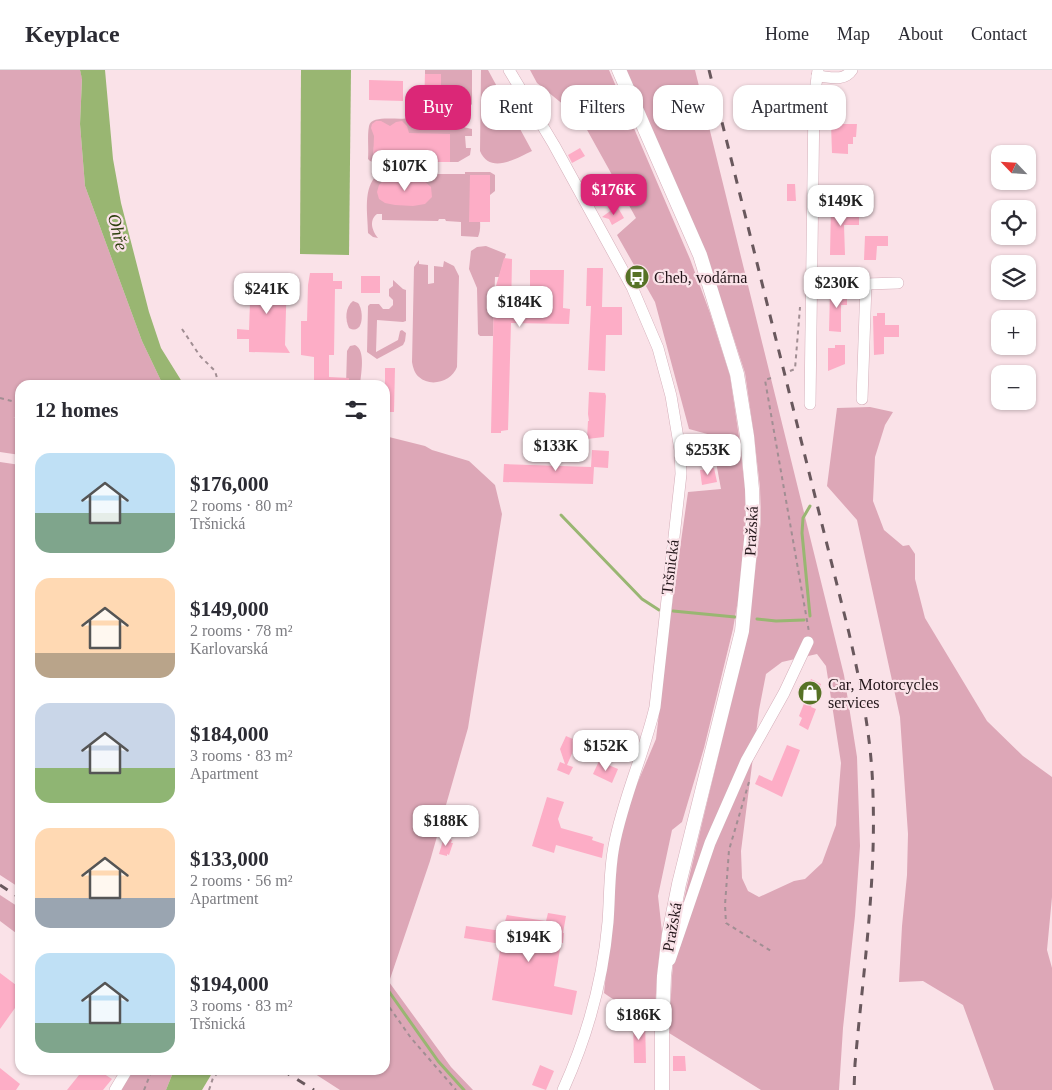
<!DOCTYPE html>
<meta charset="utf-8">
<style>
body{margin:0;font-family:"Times New Roman",serif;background:#f2f2f3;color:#2b2b33;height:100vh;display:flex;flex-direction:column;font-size:19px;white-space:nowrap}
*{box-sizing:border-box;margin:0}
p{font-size:16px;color:#7c7c81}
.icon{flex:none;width:28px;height:28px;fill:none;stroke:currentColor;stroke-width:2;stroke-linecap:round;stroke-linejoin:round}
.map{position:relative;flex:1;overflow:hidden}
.details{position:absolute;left:15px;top:310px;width:375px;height:695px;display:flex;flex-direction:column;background:#fff;border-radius:15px;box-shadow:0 1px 4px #0004}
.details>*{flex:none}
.top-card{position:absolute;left:405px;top:15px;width:475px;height:45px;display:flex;gap:10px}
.needle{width:32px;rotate:295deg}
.controls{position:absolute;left:991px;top:75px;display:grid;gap:10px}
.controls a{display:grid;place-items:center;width:45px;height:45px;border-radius:10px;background:#fff;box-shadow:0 1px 4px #0004;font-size:25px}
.price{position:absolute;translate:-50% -42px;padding:0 11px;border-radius:10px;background:#fff;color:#222;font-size:16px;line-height:32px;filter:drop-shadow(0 1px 2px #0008)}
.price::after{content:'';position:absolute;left:50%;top:30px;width:15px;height:11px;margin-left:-8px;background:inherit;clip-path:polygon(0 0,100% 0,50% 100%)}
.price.selected{background:#db2777;color:#fff}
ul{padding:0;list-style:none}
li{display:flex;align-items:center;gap:15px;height:125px;padding:0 20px}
li span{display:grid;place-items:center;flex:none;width:140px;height:100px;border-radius:15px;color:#555}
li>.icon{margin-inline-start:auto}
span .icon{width:60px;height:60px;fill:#fffc;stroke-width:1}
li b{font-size:21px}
h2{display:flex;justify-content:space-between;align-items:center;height:60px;padding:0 20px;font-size:21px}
.chip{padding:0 18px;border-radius:15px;background:#fff;box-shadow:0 1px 4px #0004;font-size:18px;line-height:45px}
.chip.selected{background:#db2777;color:#fff}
header{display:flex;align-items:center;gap:30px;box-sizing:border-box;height:70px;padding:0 25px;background:#fff;border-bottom:1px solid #e1e1e2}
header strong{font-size:24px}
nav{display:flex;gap:28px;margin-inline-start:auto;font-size:18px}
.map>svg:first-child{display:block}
.green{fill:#dda7b7;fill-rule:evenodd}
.water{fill:#99b672}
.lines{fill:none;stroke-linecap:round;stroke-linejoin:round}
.stream{stroke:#99b672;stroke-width:3}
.building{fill:#fdadc6}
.minor-casing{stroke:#d4aeb9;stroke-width:12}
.major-casing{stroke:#d4aeb9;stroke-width:15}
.path{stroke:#a18e93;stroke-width:2;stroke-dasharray:4 4;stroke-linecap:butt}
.minor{stroke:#fff;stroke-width:11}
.major{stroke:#fff;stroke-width:14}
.rail{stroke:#69585d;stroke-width:3;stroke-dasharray:9 9;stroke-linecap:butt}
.labels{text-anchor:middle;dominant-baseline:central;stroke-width:4.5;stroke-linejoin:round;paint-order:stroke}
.poi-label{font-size:16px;fill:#221519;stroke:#fae2e8;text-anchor:start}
.street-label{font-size:16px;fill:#221519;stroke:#fae2e8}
.water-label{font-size:18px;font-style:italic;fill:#2d3f0d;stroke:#fae2e8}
</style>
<header>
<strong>Keyplace</strong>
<nav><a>Home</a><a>Map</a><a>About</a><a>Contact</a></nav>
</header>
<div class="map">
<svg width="1052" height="1020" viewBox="0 0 1052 1020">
<rect width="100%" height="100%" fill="#fae2e8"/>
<g class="green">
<path d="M0,0h80l2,8 -2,46 5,62 57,155 21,44h-143v33l-7,-1 7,2v36l-20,-3z"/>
<path d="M425,0h47v34l-4,5v4h-5v14l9,2v7h-7l1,12h5l-1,7 -12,7h-8v-28h-32l-44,12 -1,16 -3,-1 -2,-2c1,-10 -1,-23 1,-33 3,-14 38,-2 51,-11l4,-10 17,-1v-30h-16z"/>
<path d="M481,0h7l44,81c-15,7 -42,24 -52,0z"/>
<path d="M530,0h79l81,189 20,54 20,63 9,61 6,52 1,31 -8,80 -5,29 -29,119 -22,74 -10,8 -14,66 4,36 -5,43 -2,36c-24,-2 -31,-4 -51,-18l15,-148 10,-42 27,-64 14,-120 18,-127 33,-3 -10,-54 -22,-6 -34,-127 -38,-67 19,-17 -55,-99 -44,-36z"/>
<path d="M625,0h70l149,605 13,82 3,89 -5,70 -12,112 -4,62h-78l-92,-57 3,-57 4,-41 11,-49 61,-254 13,-112 -1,-32 -6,-53 -9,-62 -21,-65 -20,-54zM817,584l9,12 15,97 -5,62 -14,38 -17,16 -11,2 -35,16 -11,-6 -6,-13 -1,-27 18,-141 7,-36 16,-12z"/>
<path d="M465,102h25l5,3v16l-5,4v-20h-20c4,15 15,49 8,62l-17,-1v-14l-15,-1 -1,-2h-6l-1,2 -56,-1v-6h-5c-9,7 -4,18 1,24l-5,-1 -5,-4c0,-19 -6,-45 10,-59h87z"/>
<path d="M486,176l20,8 -7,23h-4l-2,59h-13l-2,-2 -1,-46 -8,-19 2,-18 6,-4z"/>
<path d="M419,190v4l9,1v19l6,-1v-17l9,1 1,-6 10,5 5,10 -2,91c-5,14 -26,21 -38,10 -4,-3 -6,-9 -7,-15l2,-95z"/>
<path d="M393,210l10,9 3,1v31l-3,1 -26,-2 -1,32 22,-12 2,-9 2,-1 4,3 -1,8 -2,4 -26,14 -10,-7 1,-46 2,-2h9l4,5h6l4,-4v-5l-4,-4v-7l4,-3z"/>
<path d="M353,231l5,2c6,7 6,33 -9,25 -4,-8 -4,-21 4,-27z"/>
<path d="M355,275c11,5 6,29 5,40h-14l1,-34 3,-5z"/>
<path d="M870,337l23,5 -8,13 -10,32 -2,44 11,29 19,16 6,-1 6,9v25l10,39 62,103 36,35 29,21v120l-5,53 5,18v122h-58l-31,-85 -40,-24 -24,1 3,-56 5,-51 1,-41 -8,-117 -43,-197 -30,-34 10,-78z"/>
<path d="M385,366l40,10 7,4 37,11 26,24 7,29 -34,214 -38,133 -41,121 62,85 22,23h-133l-31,-20h76z"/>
<path d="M0,392l20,3v423l-20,-13z"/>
<path d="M0,825l20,13v28l-20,-15z"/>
<path d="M132,1000h42l-8,20h-46z"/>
</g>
<g class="water">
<path d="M80,0h25l8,89 8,44 28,109 12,36 23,37h-21l-21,-44 -57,-155 -5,-62 2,-45z"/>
<path d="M301,0h50l-2,185 -49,-1z"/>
<path d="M174,1000h40l-12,20h-36z"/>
</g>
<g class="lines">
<g class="stream">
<path d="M810,436l-7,12 -1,15 8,83"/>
<path d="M561,445l81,84 17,11"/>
<path d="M673,541l62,6"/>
<path d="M757,549l19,2 28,-1"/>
<path d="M385,916l53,75 26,29"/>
</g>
</g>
<g class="building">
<path d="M425,4h16v30h-17z"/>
<path d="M369,10l34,1v20l-34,-1z"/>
<path d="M483,22h9l-1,18h-9z"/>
<path d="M376,51h5l9,5 6,-4 6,-1 5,5 2,7 41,1v28h-77l1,-26 -3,-8 1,-4z"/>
<path d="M831,54h26l-1,13h-3v7h-5v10l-16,-1z"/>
<path d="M580,78l5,8 -13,7 -4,-8z"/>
<path d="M470,105h20v47h-21z"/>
<path d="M384,110h39l8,7 1,10 -7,7 -12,2 -18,-1 -10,-2 -6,-4 -2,-7 2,-7z"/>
<path d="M787,114h8l1,17h-9z"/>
<path d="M617,136l7,12 -12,7 -3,-6 -7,-2z"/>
<path d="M831,137h28v18h-15l1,30h-15z"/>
<path d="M865,166h23v10h-11l-1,14h-12z"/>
<path d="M504,188l8,1 -1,55h19v-44h34l-1,38 7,1 -1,15 -58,-1 -3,107 -7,1v2h-10l3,-140z"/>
<path d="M587,198h16l-1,39h20v28h-16l-1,36 -17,-1 3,-64h-5z"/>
<path d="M310,203h23v8h9v8h-7l-1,66h-5v22l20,1v7h-35v-28l-13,-2v-34h6l1,-36z"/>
<path d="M251,204l36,1 -2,70 5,8 -41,-1v-13h-12v-10l12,1z"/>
<rect x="361" y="206" width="19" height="17"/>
<path d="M830,220l17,1v14h-6v27l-12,-1z"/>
<path d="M877,243h8v12h14v12h-15v17l-10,1 -1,-39h4z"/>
<path d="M835,275h10v19l-17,7v-23h7z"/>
<path d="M385,298h10l-1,44h-9z"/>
<path d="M589,322l16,1 1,3 -2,41 -17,2 1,-18h1l-1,-7z"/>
<path d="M592,380l17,1 -1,17 -14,-1 -1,17 -90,-2 1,-18 87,3z"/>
<path d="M714,398l3,14 -15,3 -2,-15z"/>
<path d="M811,609l10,5 -10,23 5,2 -8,21 -9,-5 3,-7 -3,-2 6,-15 -3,-1z"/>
<path d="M566,666l16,7 -3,8 -5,-2 -7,16 6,2 -4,8 -12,-5 3,-8 5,2 -5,-15z"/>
<path d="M787,675l13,5 -18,47 -27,-13 4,-9 13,6z"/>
<path d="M599,691l19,8 -6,14 -19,-9z"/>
<path d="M547,727l17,5 -6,17 3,9 32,9 -1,3 12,4 -2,14 -46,-13 -2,8 -22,-7z"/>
<path d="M444,767l8,3 -1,3h2l-4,12 -2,-1v2l-8,-2z"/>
<path d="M548,843l18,3 -3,17h1l-1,10h-2l-7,43 23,5 -5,24 -80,-15 9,-56 -37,-6 2,-12 36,5 5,-16 39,6z"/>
<path d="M0,903l20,15v13l-20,28z"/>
<path d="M633,949h12l1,44h-12z"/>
<path d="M673,986h12l1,15h-13z"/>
<path d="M540,995l14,6 -8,19 -14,-5z"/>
<path d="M0,998l20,16 -4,6h-16z"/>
<path d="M83,1000h15l14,9 -9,11h-36z"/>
</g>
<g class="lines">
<defs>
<g id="minor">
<path d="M509,0l45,75 78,142 26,61 13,48 9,54 1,24 -26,233c-11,47 -32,91 -41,139 -5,25 -4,50 -6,76 -5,58 -21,115 -45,168"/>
<path d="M817,6c13,1 27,6 35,-6"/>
<path d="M811,212l55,2 32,-1"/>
<path d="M862,329l4,-115"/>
<path d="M810,334l4,-305 4,-29"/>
<path d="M670,890l40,-117 36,-82 38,-68 24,-51"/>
<path d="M115,1020l12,-20"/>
</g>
<path id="major" d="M619,0l81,185 37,119 10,62 5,53 1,31 -11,111 -63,253 -10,50 -5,42 -2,57v57"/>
</defs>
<use href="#minor" class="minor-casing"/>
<use href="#major" class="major-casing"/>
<g class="path">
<path d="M182,259l18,27 15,15 4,14"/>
<path d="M790,301l5,-2 5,-62"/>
<path d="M771,308l-6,2 44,252"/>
<path d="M0,328l20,5"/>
<path d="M749,712l-20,68 -4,55 1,18 45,28"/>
<path d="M385,931l26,37 45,52"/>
<path d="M144,1020l8,-20"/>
<path d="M209,1020l4,-12 7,-8"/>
</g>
<use href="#minor" class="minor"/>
<use href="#major" class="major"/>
<g class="rail">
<path d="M709,0l140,563c12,53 23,107 24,162 3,90 -10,179 -18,269l-1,26"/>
<path d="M0,815l20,13"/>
<path d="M282,1000l32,20"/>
</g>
</g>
<defs>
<symbol id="bus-disc" viewBox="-11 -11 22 22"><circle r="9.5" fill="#567226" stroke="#fae2e8"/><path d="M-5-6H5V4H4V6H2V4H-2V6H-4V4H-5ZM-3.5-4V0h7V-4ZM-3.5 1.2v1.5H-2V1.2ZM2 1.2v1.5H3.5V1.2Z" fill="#fff"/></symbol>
<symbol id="shop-disc" viewBox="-11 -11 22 22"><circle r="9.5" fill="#567226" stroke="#fae2e8"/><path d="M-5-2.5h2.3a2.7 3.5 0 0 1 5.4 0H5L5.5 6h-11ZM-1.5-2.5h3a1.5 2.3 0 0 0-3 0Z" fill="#fff"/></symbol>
</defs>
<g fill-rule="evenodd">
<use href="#bus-disc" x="623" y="193" width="28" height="28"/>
<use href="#shop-disc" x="796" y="609" width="28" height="28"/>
</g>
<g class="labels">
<g class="poi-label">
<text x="654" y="207">Cheb, vodárna</text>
<text x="828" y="614">Car, Motorcycles<tspan x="828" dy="18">services</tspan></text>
</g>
<g class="street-label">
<text transform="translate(751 461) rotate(-87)">Pražská</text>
<text transform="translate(670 497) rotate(-83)">Tršnická</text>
<text transform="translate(672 857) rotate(-80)">Pražská</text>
</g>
<g class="water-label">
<text transform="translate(118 162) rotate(76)">Ohře</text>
</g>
</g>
</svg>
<div class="controls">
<a><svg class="needle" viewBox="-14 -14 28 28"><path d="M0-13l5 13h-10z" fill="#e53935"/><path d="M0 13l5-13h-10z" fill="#7c7c81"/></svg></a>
<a><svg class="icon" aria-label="locate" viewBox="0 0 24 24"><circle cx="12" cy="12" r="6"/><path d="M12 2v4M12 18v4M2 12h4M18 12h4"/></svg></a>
<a><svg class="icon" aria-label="layers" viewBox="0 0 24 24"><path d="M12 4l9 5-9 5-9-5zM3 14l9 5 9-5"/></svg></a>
<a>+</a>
<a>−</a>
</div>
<b class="price" style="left:405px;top:122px">$107K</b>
<b class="price selected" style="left:614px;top:146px">$176K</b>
<b class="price" style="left:841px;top:157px">$149K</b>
<b class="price" style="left:837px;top:239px">$230K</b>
<b class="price" style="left:267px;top:245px">$241K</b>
<b class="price" style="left:520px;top:258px">$184K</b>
<b class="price" style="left:556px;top:402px">$133K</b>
<b class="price" style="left:708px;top:406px">$253K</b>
<b class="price" style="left:606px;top:702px">$152K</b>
<b class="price" style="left:446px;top:777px">$188K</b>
<b class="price" style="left:529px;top:893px">$194K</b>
<b class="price" style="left:639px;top:971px">$186K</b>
<div class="top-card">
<a class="chip selected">Buy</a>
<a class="chip">Rent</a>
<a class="chip">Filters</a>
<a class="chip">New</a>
<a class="chip">Apartment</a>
</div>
<section class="details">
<h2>12 homes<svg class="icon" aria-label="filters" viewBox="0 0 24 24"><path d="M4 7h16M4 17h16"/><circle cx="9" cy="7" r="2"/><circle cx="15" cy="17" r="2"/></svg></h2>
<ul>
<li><span style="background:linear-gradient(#bfe0f5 60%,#7fa58c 0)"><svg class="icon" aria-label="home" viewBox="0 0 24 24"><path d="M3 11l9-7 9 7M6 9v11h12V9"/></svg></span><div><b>$176,000</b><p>2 rooms · 80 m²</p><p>Tršnická</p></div></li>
<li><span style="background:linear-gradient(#ffd9b3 75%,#b9a48a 0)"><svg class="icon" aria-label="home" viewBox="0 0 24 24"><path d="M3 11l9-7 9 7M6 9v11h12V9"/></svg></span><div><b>$149,000</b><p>2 rooms · 78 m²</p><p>Karlovarská</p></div></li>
<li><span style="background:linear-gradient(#c9d6e8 65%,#8fb573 0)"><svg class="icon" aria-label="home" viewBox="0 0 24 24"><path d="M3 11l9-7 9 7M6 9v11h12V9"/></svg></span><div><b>$184,000</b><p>3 rooms · 83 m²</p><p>Apartment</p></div></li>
<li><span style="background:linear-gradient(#ffd9b3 70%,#9aa5b1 0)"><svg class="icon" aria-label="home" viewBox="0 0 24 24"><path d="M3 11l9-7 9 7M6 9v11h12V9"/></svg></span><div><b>$133,000</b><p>2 rooms · 56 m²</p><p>Apartment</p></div></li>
<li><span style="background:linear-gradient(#bfe0f5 70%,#7fa58c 0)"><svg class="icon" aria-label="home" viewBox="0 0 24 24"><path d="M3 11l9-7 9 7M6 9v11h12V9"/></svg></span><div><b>$194,000</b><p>3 rooms · 83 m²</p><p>Tršnická</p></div></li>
</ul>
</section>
</div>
